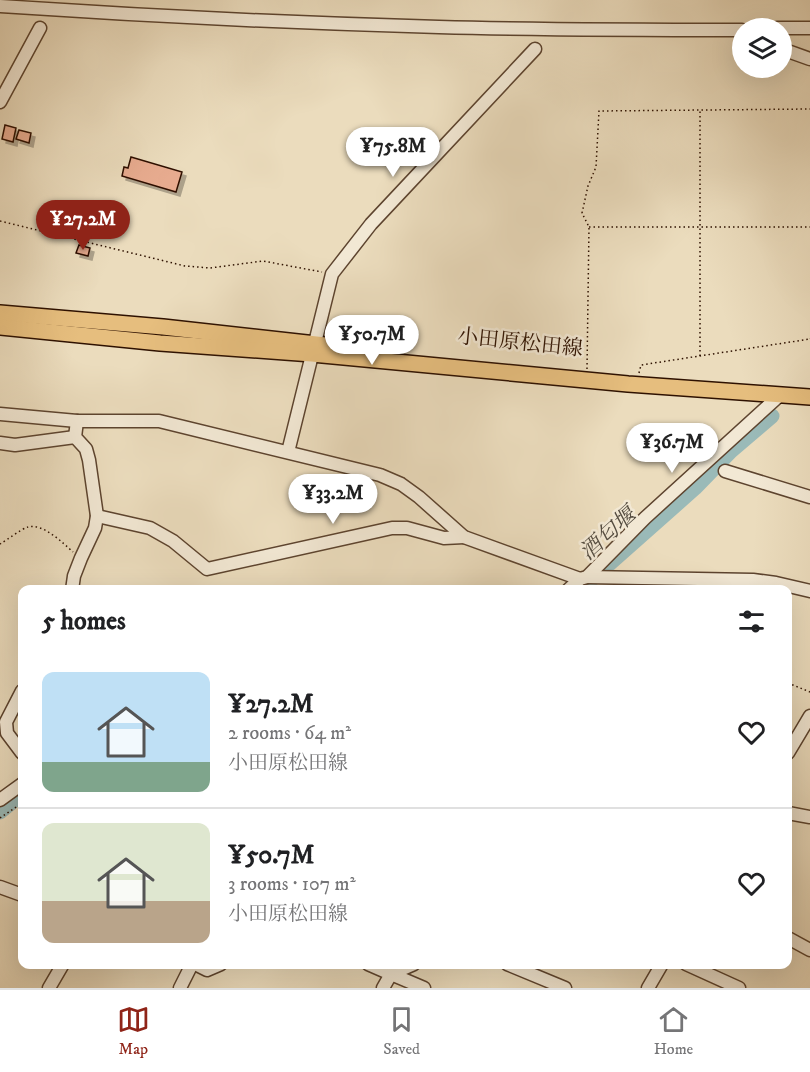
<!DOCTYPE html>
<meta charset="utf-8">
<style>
body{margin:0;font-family:"IM FELL DW Pica","Noto Serif JP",serif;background:#f2f2f2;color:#202124;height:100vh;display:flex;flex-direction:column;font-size:22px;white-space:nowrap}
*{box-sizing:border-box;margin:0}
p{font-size:20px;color:#757577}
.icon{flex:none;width:33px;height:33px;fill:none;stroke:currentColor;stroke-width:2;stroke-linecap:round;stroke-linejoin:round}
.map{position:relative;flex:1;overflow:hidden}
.sheet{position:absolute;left:18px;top:585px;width:774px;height:384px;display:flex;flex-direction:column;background:#fff;border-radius:12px;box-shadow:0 6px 24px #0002}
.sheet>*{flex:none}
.fabs{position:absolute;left:732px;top:18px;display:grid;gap:12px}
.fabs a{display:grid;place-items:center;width:60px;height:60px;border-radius:50%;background:#fff;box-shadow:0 6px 24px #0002;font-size:30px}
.price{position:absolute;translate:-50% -51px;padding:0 14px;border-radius:21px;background:#fff;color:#222;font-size:20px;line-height:39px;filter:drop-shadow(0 2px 3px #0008)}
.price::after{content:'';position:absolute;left:50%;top:36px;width:18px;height:14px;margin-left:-9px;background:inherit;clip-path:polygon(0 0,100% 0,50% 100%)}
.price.on{background:#8f2418;color:#fff}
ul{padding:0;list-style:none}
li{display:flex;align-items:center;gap:18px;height:150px;padding:0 24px}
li+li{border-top:2px solid #e0e0e0}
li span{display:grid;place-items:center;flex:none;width:168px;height:120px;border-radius:12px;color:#555}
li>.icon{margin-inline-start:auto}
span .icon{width:72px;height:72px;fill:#fffc;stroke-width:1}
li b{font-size:26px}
h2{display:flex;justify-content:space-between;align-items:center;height:72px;padding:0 24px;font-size:26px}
.dock{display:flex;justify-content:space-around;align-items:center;height:84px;border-top:2px solid #e0e0e0;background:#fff;font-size:16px;color:#757577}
.dock a{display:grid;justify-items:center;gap:3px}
.dock .on{color:#8f2418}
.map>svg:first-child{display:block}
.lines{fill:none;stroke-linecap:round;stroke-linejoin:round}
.river{stroke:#9abab8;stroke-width:15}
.building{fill:#e8ac90;stroke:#2e1100;stroke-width:1.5;filter:url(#shadow)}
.minor-casing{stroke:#5d442f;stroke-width:15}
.major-casing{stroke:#2e1100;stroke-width:18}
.path{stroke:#2e1100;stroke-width:1.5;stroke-dasharray:1.5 3;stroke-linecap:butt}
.minor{stroke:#f2e8d4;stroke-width:12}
.major{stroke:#e6be7e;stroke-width:15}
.labels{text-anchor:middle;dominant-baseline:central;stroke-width:5;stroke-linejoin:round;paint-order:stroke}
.street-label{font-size:21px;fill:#2e1100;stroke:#f2e8d4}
.water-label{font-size:22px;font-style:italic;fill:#544c40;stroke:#f2e8d4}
</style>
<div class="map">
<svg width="810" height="988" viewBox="0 0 810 988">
<defs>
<filter id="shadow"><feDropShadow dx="4" dy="4" stdDeviation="0" flood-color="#0004"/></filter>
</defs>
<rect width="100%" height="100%" fill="#ebdcbd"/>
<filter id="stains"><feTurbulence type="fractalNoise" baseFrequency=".00333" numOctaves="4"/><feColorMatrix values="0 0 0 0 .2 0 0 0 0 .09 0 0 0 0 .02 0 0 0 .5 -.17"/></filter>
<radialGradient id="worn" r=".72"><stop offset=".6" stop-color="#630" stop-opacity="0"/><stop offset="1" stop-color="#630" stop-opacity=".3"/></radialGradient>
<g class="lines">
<g class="river">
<path d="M580,590l115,-102 36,-37 41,-35"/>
<path d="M0,812l22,-18"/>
</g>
</g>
<g class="building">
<path d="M5,125l11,3 -3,14 -11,-3z"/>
<path d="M19,130l12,3 -2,10 -13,-4z"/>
<path d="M131,157l51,15 -6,20 -54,-16 2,-9 4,1z"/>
<path d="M79,245l11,3 -2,8 -12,-3z"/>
</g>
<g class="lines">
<defs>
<g id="minor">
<path d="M0,6c146,10 293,17 439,21 101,3 202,3 303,3"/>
<path d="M777,28h33"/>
<path d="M782,49l28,10"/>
<path d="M0,102l40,-74"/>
<path d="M0,414l77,7h82l221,54 21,9 18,13 45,40 116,42"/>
<path d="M0,443l15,2 60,-8"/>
<path d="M288,452l44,-178 39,-50 164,-175"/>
<path d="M725,471l85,26"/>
<path d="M97,516l53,12 23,13 34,28 185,-41h15l37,10 20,-1"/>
<path d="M587,577l166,3 23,3 34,8"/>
<path d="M72,590l2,-14 7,-18 14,-30 2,-12 -8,-56 -3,-11 -11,-12 2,-16"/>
<path d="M568,590l12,-11 7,-2 58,-59 135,-123"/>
<path d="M22,691l-16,31 1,11 15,20"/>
<path d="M788,753l22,-37"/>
<path d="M0,800l22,-16"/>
<path d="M788,813l22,4"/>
<path d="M0,887l22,8"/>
<path d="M788,938l22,12"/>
<path d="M195,964l12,6 14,-6"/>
<path d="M368,964l23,10 23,-10"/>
<path d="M507,964l58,24"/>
<path d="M686,964l53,24"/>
<path d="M49,988l14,-24"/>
<path d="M180,988l12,-24"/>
<path d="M383,988l8,-14 33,14"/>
<path d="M648,988l14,-24"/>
</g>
<g id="major">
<path d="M0,313l163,14 162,18"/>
<path d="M0,327l160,16 152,11 316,30 182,13"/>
</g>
</defs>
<use href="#minor" class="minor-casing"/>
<use href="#major" class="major-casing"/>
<g class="path">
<path d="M0,221l185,45 25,2 53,-7 59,11"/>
<path d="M589,227h221"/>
<path d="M700,356v-245"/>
<path d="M587,369l2,-142 -7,-14 6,-27 8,-19 3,-56 211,-2"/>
<path d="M639,373l2,-8 169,-26v-1"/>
<path d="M0,544c7,-4 21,-15 28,-17 15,-4 35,16 45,25"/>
<path d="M788,683l22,9"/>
<path d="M0,818l22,-15"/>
</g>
<use href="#minor" class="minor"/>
<use href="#major" class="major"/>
</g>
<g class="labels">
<g class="street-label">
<text transform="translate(520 343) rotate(6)">小田原松田線</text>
</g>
<g class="water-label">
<text transform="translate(608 534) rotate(-42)">酒匂堰</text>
</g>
</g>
<rect width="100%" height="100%" filter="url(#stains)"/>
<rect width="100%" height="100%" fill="url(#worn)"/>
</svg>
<div class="fabs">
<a><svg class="icon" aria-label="layers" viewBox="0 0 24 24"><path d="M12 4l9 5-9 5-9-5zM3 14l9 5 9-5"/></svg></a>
</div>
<b class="price" style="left:393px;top:178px">¥75.8M</b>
<b class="price on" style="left:83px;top:251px">¥27.2M</b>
<b class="price" style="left:372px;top:366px">¥50.7M</b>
<b class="price" style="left:672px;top:474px">¥36.7M</b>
<b class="price" style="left:333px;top:525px">¥33.2M</b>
<section class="sheet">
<h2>5 homes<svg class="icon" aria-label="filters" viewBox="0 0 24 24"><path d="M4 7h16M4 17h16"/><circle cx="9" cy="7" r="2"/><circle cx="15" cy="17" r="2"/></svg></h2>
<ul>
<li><span style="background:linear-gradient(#bfe0f5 75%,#7fa58c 0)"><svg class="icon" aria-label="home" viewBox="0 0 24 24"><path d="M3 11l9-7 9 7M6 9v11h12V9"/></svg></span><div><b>¥27.2M</b><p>2 rooms · 64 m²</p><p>小田原松田線</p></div><svg class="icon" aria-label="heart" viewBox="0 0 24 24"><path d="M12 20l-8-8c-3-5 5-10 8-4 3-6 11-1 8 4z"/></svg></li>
<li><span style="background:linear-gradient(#dfe7d0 65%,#b9a48a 0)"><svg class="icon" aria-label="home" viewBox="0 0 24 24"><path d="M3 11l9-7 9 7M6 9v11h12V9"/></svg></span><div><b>¥50.7M</b><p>3 rooms · 107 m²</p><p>小田原松田線</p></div><svg class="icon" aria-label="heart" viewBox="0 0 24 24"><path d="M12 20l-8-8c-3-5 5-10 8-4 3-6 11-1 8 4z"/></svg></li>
</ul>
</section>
</div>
<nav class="dock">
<a class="on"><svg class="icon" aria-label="map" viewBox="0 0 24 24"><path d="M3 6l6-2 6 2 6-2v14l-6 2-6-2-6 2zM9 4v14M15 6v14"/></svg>Map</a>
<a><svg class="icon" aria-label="saved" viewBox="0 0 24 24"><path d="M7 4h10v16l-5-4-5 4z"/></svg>Saved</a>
<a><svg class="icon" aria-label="home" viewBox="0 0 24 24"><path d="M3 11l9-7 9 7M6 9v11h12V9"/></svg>Home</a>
</nav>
